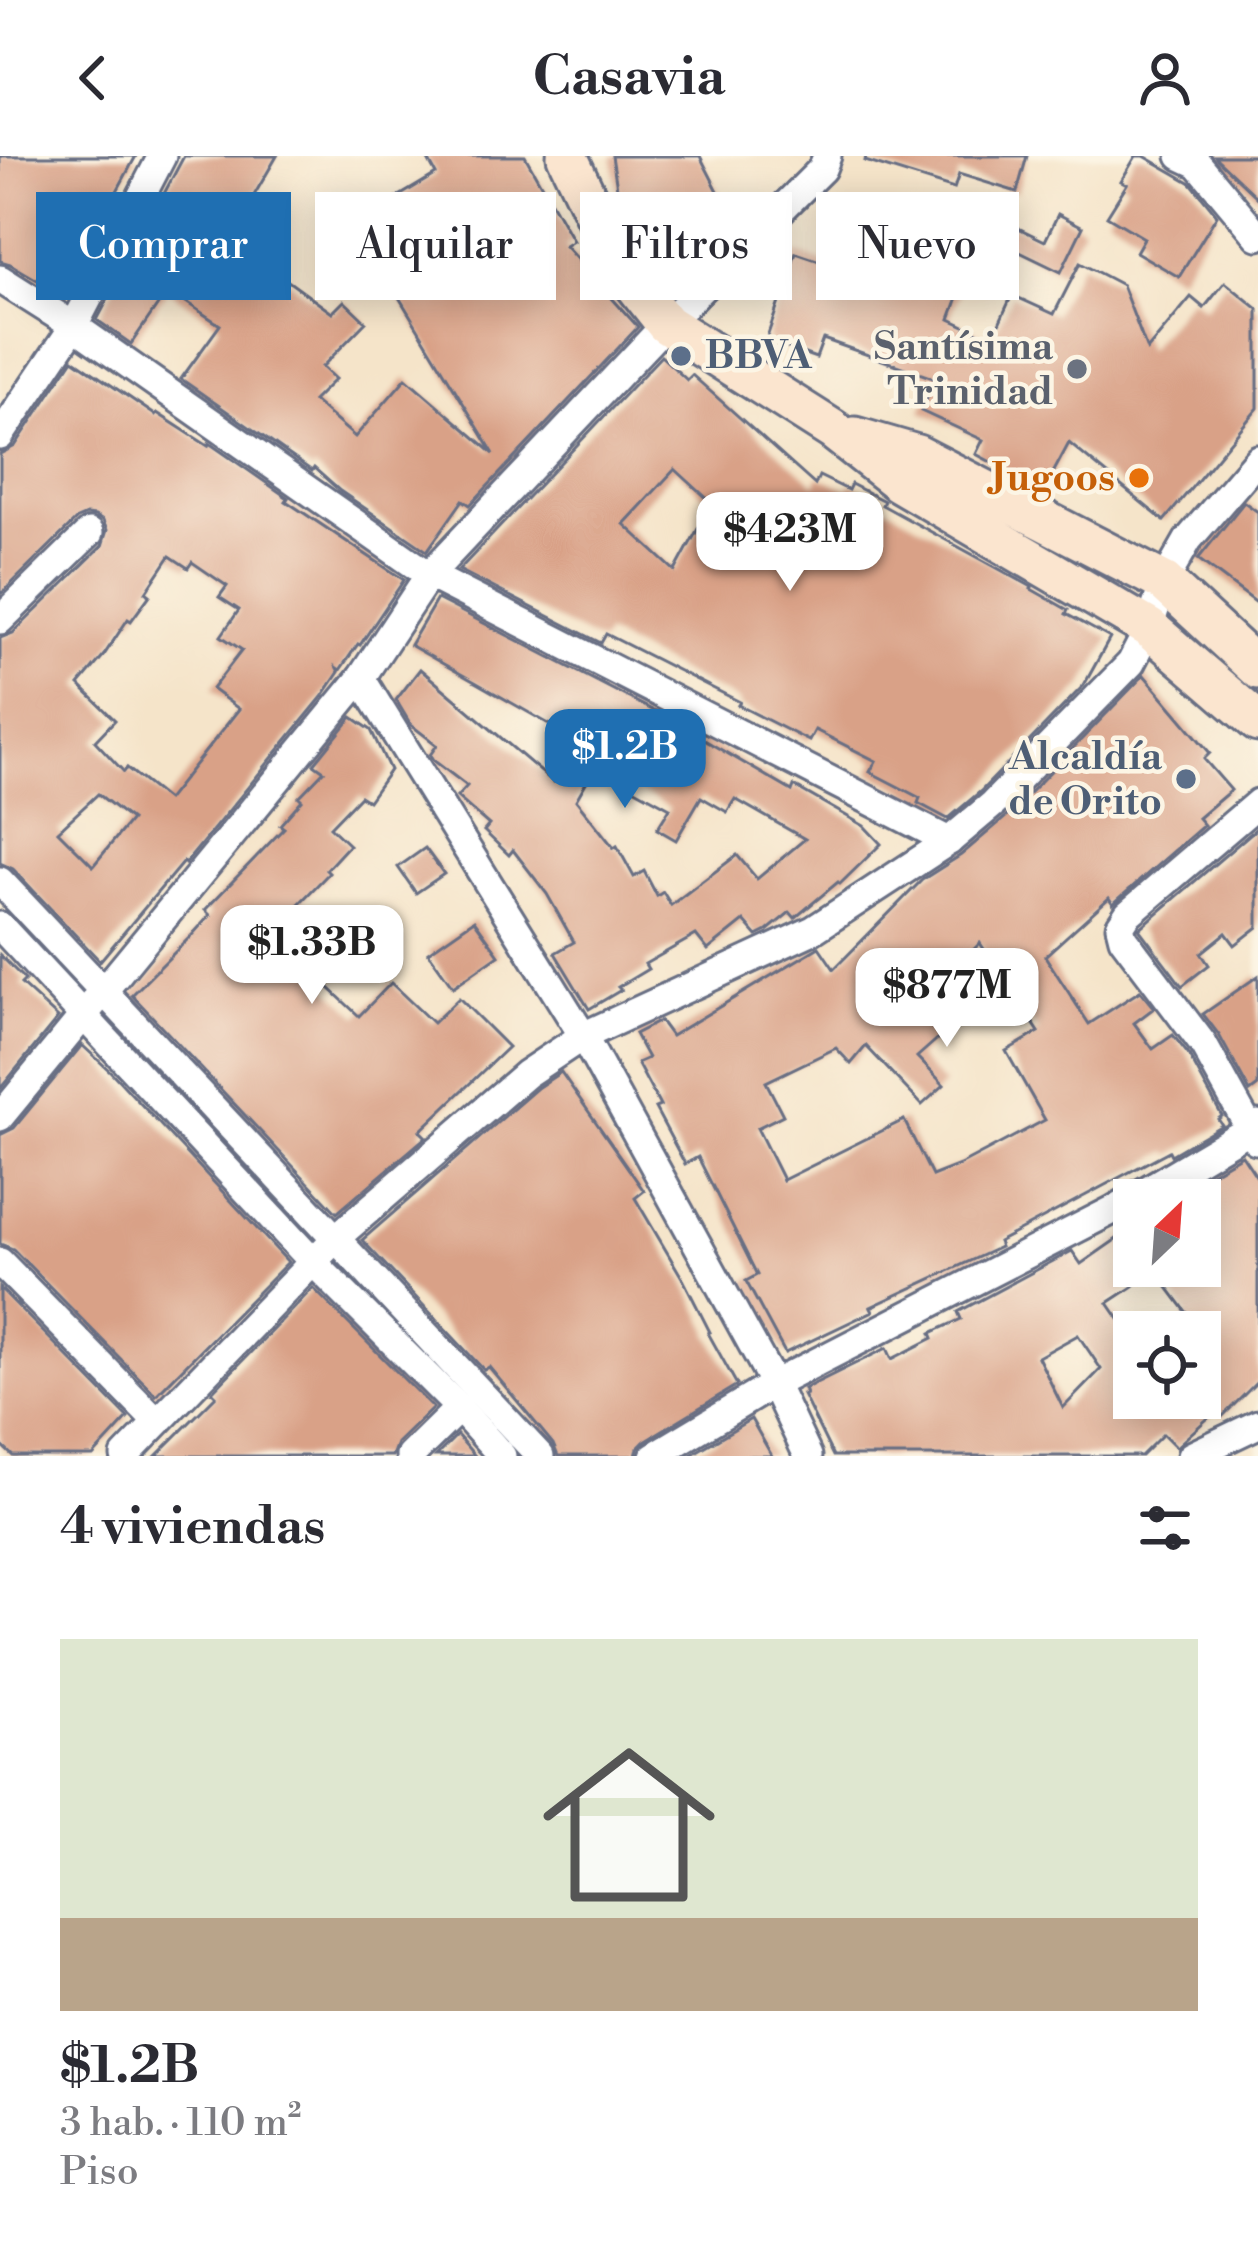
<!DOCTYPE html>
<html lang="es">
<meta charset="utf-8">
<style>
body{margin:0;font-family:"Libre Bodoni",serif;background:#f7f7f7;color:#2b2b33;height:100vh;display:flex;flex-direction:column;font-size:45px;white-space:nowrap}
*{box-sizing:border-box;margin:0}
p{font-size:39px;color:#7c7c81}
.icon{flex:none;width:66px;height:66px;fill:none;stroke:currentColor;stroke-width:2;stroke-linecap:round;stroke-linejoin:round}
.map{position:relative;height:1300px;overflow:hidden}
.panel{display:flex;flex-direction:column;background:#fff;flex:1}
.panel>*{flex:none}
.hud{position:absolute;left:36px;top:36px;width:1188px;height:108px;display:flex;gap:24px}
.needle{width:78px;rotate:25deg}
.buttons{position:absolute;left:1113px;top:1023px;display:grid;gap:24px}
.buttons a{display:grid;place-items:center;width:108px;height:108px;border-radius:0px;background:#fff;box-shadow:0 6px 30px #0003;font-size:60px}
.price{position:absolute;translate:-50% -102px;padding:0 27px;border-radius:24px;background:#fff;color:#222;font-size:39px;line-height:78px;filter:drop-shadow(0 3px 6px #0008)}
.price::after{content:'';position:absolute;left:50%;top:72px;width:36px;height:27px;margin-left:-18px;background:inherit;clip-path:polygon(0 0,100% 0,50% 100%)}
.price.selected{background:#1f6fb2;color:#fff}
ul{padding:0;list-style:none}
li{display:grid;align-content:center;gap:24px;height:636px;padding:0 60px}
li+li{border-top:3px solid #e1e1e2}
li span{display:grid;place-items:center;height:372px;border-radius:0px;color:#555}
li>.icon{margin-inline-start:auto}
span .icon{width:216px;height:216px;fill:#fffc;stroke-width:1}
li b{font-size:51px}
h2{display:flex;justify-content:space-between;align-items:center;height:144px;padding:0 60px;font-size:51px}
.tag{padding:0 42px;border-radius:0px;background:#fff;box-shadow:0 6px 30px #0003;font-size:42px;line-height:108px}
.tag.selected{background:#1f6fb2;color:#fff}
header{display:flex;justify-content:space-between;align-items:center;height:156px;padding:0 60px;background:#fff;font-size:54px;font-weight:800}
.map>svg:first-child{display:block}
.building{fill:#d9a187;fill-rule:evenodd}
.lines{fill:none;stroke-linecap:round;stroke-linejoin:round}
.minor-casing{stroke:#676e83;stroke-width:33}
.secondary-casing{stroke:#676e83;stroke-width:45}
.minor{stroke:#fff;stroke-width:27}
.secondary{stroke:#fbe5cf;stroke-width:39}
.service-dot{fill:#5c6f8a;stroke:#fcf5e5;stroke-width:4.5}
.worship-dot{fill:#6b7280;stroke:#fcf5e5;stroke-width:4.5}
.food-dot{fill:#e8710a;stroke:#fcf5e5;stroke-width:4.5}
.labels{text-anchor:middle;dominant-baseline:central;stroke-width:9;stroke-linejoin:round;paint-order:stroke}
.worship-label{font-size:39px;font-weight:bold;fill:#5b616d;stroke:#fcf5e5;text-anchor:end}
.service-label{font-size:39px;font-weight:bold;fill:#4e5e75;stroke:#fcf5e5;text-anchor:start}
.food-label{font-size:39px;font-weight:bold;fill:#c56008;stroke:#fcf5e5;text-anchor:end}
</style>
<header><svg class="icon" aria-label="back" viewBox="0 0 24 24"><path d="M15 5l-7 7 7 7"/></svg>Casavia<svg class="icon" aria-label="person" viewBox="0 0 24 24"><circle cx="12" cy="8" r="4"/><path d="M4 21q1-7 8-7t8 7"/></svg></header>
<div class="map">
<svg width="1258" height="1300" viewBox="0 0 1258 1300">
<rect width="100%" height="100%" fill="#fcf5e5"/>
<filter id="ink" filterUnits="userSpaceOnUse"><feTurbulence type="fractalNoise" baseFrequency=".00833" numOctaves="2"/><feDisplacementMap in="SourceGraphic" scale="24" xChannelSelector="R" yChannelSelector="G"/><feConvolveMatrix kernelMatrix="1 2 1 2 8 2 1 2 1" color-interpolation-filters="sRGB"/></filter>
<filter id="wash" filterUnits="userSpaceOnUse"><feTurbulence type="fractalNoise" baseFrequency=".004" numOctaves="4" result="noise"/><feDisplacementMap in="SourceGraphic" scale="48" xChannelSelector="R" yChannelSelector="G"/><feGaussianBlur stdDeviation="2.7" result="paint"/><feColorMatrix in="noise" values="0 0 0 0 0 0 0 0 0 0 0 0 0 0 0 0 0 1.4 0 .05"/><feComposite in="paint" operator="in"/></filter>
<g filter="url(#wash)">
<rect width="100%" height="100%" fill="#f5e4c9"/>
<g id="blocks">
<g class="building">
<path d="M0,0h136l-45,83 -3,-1 -27,56 -51,-30 -10,-3z"/>
<path d="M184,0h93l-28,48 10,6 -22,34 95,69 12,-12 22,21 -44,45 13,12 -22,22 42,36 51,-59 88,76 -120,-198 36,-22 -19,-33 45,-27 -10,-18h99l48,85 -8,5 73,81 -168,178 -7,-5 -36,51 -87,-60 -26,-23 -2,3 -131,-92 39,-54 -52,-35 -37,54 -34,-24z"/>
<path d="M612,0h88l37,72 -30,29 -38,21 -52,-90z"/>
<path d="M866,0h161l-10,36 -58,-18 -5,15 -89,-28z"/>
<path d="M1136,0h8l47,27 26,32 -38,62 -43,-25 8,-14 -37,-22 20,-32 -6,-3z"/>
<path d="M1215,0h43v42l-41,-39z"/>
<path d="M1058,58l25,13 -22,45 -66,-32 9,-19 41,20z"/>
<path d="M968,65l15,6 -2,8 10,4 -19,45 -8,-3 -14,38 42,20 20,-44 42,19 26,-51 42,22 25,65 44,-53 13,11 21,-26 33,27v99l-94,113 -95,-78 -25,47 -68,-36 7,-14 -62,-29 15,-32 -113,-40 -7,19 -50,-18 30,-87 56,19 5,-15 83,30z"/>
<path d="M661,200l26,24 5,-5 123,110 4,-9 29,14 3,-6 33,17 -2,4 150,82 -1,2 37,21 -2,4 44,24 -26,47 -103,106 -33,28 -30,-16 2,-5 -50,-26 6,-11 -61,-31 -6,11 -71,-36 2,-3 -134,-68 -5,9 -142,-73zM675,313l37,34 -37,68 -51,-47z"/>
<path d="M73,203l82,56 2,-2 51,33 1,-3 79,55 -2,3 118,79 -44,65 -2,-1 -18,26 -3,-2 2,4 -17,25 -137,167 -2,-2 -83,99 -87,-92 -13,-6v-225l13,-5 89,-87 5,-16 -4,-9 -8,-5 -9,-1 -9,4 -77,76v-141l15,-8zM170,400l18,12 4,-6 35,24 -8,11 20,13 -18,26 21,14 -30,39 27,20 -72,91 -40,-32 -3,4 -29,-31 20,-21 -36,-35 25,-30 24,-36 3,2 19,-26 -4,-3zM98,638l33,26 -38,46 -35,-35z"/>
<path d="M1244,346l14,10v92l-60,-45z"/>
<path d="M437,443l221,114 134,78 2,-5 70,40 17,18 -41,40 -2,-2 -43,36 -5,-6 -23,19 -10,5 -13,-15 -36,29 -12,-15 -51,29 3,5 -30,18 3,3 -32,19 -34,-56 19,-11 -27,-48 -34,-44 -4,5 -25,-24 5,-6 -32,-28 10,-11 -34,-26 -3,-5 7,-10 -26,-20 -15,-25 24,-31 133,113 24,-42 -167,-95zM595,611l75,41 -13,21 19,11 25,-43 26,15 8,-13 70,40 -48,40 -20,-24 -66,50 -8,-13 -6,4 -13,-25 -10,6 -17,-31 -3,2 -38,-48z"/>
<path d="M1144,519l66,78 -6,6 27,31 -33,28 6,7 -91,79 -4,-6 -64,58 44,68 51,-33 14,17 -20,15 19,26 20,-14 15,19 34,62 -4,3 4,6 -51,30 -2,-4 -171,91 2,5 -129,60 2,4 -88,42 -39,-72 11,-6 -59,-118 -13,7 -30,-56 5,-2 -23,-43 11,-5 -13,-24 25,-13 11,15 148,-89 15,22 88,-89 39,-25 45,-38zM980,787l59,89 -33,19 39,69 -85,45 -28,11 -28,-56 -121,60 -26,-52 26,-13 -17,-33 70,-34 15,16 15,-18 56,59 22,-20 -27,-28 35,-31 -27,-28z"/>
<path d="M352,561l19,13 19,40 -22,31 -8,-5 -30,31 19,18 -23,25 3,3 -33,34 42,33 -25,33 46,43 32,-33 42,40 26,-25 49,49 -88,84 6,6 -89,76 -205,-218 61,-61 17,-19 -5,-5 79,-82 -4,-3 22,-25 -3,-3 25,-26 -10,-7z"/>
<path d="M1258,671v100l-23,18 -9,-12 -25,20 8,12 -27,21 -43,-57z"/>
<path d="M425,692l19,26 -28,19 -18,-26z"/>
<path d="M474,764l25,35 -46,32 -25,-35z"/>
<path d="M0,799l25,25 -4,4 37,34 -58,71z"/>
<path d="M1258,820v110l-8,6 -31,-57 -16,-21z"/>
<path d="M82,889l29,27 177,190 -132,133 -143,-146 -13,-5v-109l14,-7z"/>
<path d="M561,916l83,119 -9,7 49,83 26,51 -2,1 29,52 -92,56 -7,7 -2,8h-78l-5,-12 -64,-77 -5,3 -122,-130 175,-152z"/>
<path d="M1242,999l16,24v202l-36,36 -6,-6 -40,36 -13,-13 -22,22h-308l-30,-61 3,-1 -2,-5 83,-41 5,11 41,-21 -2,-5 30,-14 -3,-7 114,-61 9,13 53,-37v59l-26,17 26,38v57h66v-66h-30l18,-18 -36,-48h48v-66h-35zM1078,1179l23,34 -38,39 -25,-51z"/>
<path d="M0,1132l128,130 -35,38h-80l-13,-12z"/>
<path d="M313,1132l120,120 -36,35 -5,13h-236l60,-60 -4,-4z"/>
<path d="M751,1263l21,37h-83z"/>
<path d="M457,1279l18,21h-39z"/>
</g>
</g>
</g>
<g filter="url(#ink)">
<use href="#blocks" fill-opacity="0" stroke="#676e83" stroke-width="3"/>
<g class="lines">
<defs>
<g id="minor">
<path d="M1181,0l17,8 60,72"/>
<path d="M0,123l74,47 355,249 520,266"/>
<path d="M0,280l74,-110 88,-170"/>
<path d="M0,464l89,-87"/>
<path d="M361,522l222,358 191,348 34,72"/>
<path d="M0,725l540,575"/>
<path d="M0,770l314,337 145,145 43,48"/>
<path d="M0,961l361,-439 68,-103 237,-251 156,-155 5,-13"/>
<path d="M1256,984l-53,-96 -80,-106 -3,-12 8,-12 130,-111"/>
<path d="M0,1106l156,159"/>
<path d="M125,1300l212,-219 189,-163 57,-38 230,-106 136,-89 44,-37 138,-141 18,-35 15,-46 24,-42 70,-81"/>
<path d="M410,1300l49,-48"/>
<path d="M654,1300l120,-72 339,-174 145,-86"/>
<path d="M1191,1300l67,-32"/>
</g>
<g id="secondary">
<path d="M567,0l51,107 48,61 167,106 66,52 250,146 109,94"/>
<path d="M855,281l62,18 247,127 94,87"/>
</g>
</defs>
<use href="#minor" class="minor-casing"/>
<use href="#secondary" class="secondary-casing"/>
<use href="#minor" class="minor"/>
<use href="#secondary" class="secondary"/>
</g>
</g>
<g class="service-dot">
<circle cx="681" cy="200" r="12"/>
<circle cx="1186" cy="623" r="12"/>
</g>
<circle class="worship-dot" cx="1077" cy="213" r="12"/>
<circle class="food-dot" cx="1139" cy="322" r="12"/>
<g class="labels">
<g class="worship-label">
<text x="1053" y="191">Santísima<tspan x="1053" dy="45">Trinidad</tspan></text>
</g>
<g class="service-label">
<text x="705" y="200">BBVA</text>
<text x="1162" y="601" text-anchor="end">Alcaldía<tspan x="1162" dy="45">de Orito</tspan></text>
</g>
<g class="food-label">
<text x="1115" y="322">Jugoos</text>
</g>
</g>
</svg>
<div class="buttons">
<a><svg class="needle" viewBox="-14 -14 28 28"><path d="M0-13l5 13h-10z" fill="#e53935"/><path d="M0 13l5-13h-10z" fill="#7c7c81"/></svg></a>
<a><svg class="icon" aria-label="locate" viewBox="0 0 24 24"><circle cx="12" cy="12" r="6"/><path d="M12 2v4M12 18v4M2 12h4M18 12h4"/></svg></a>
</div>
<b class="price" style="left:790px;top:438px">$423M</b>
<b class="price selected" style="left:625px;top:655px">$1.2B</b>
<b class="price" style="left:312px;top:851px">$1.33B</b>
<b class="price" style="left:947px;top:894px">$877M</b>
<div class="hud">
<a class="tag selected">Comprar</a>
<a class="tag">Alquilar</a>
<a class="tag">Filtros</a>
<a class="tag">Nuevo</a>
</div>
</div>
<section class="panel">
<h2>4 viviendas<svg class="icon" aria-label="filters" viewBox="0 0 24 24"><path d="M4 7h16M4 17h16"/><circle cx="9" cy="7" r="2"/><circle cx="15" cy="17" r="2"/></svg></h2>
<ul>
<li><span style="background:linear-gradient(#dfe7d0 75%,#b9a48a 0)"><svg class="icon" aria-label="home" viewBox="0 0 24 24"><path d="M3 11l9-7 9 7M6 9v11h12V9"/></svg></span><div><b>$1.2B</b><p>3 hab. · 110 m²</p><p>Piso</p></div></li>
</ul>
</section>
